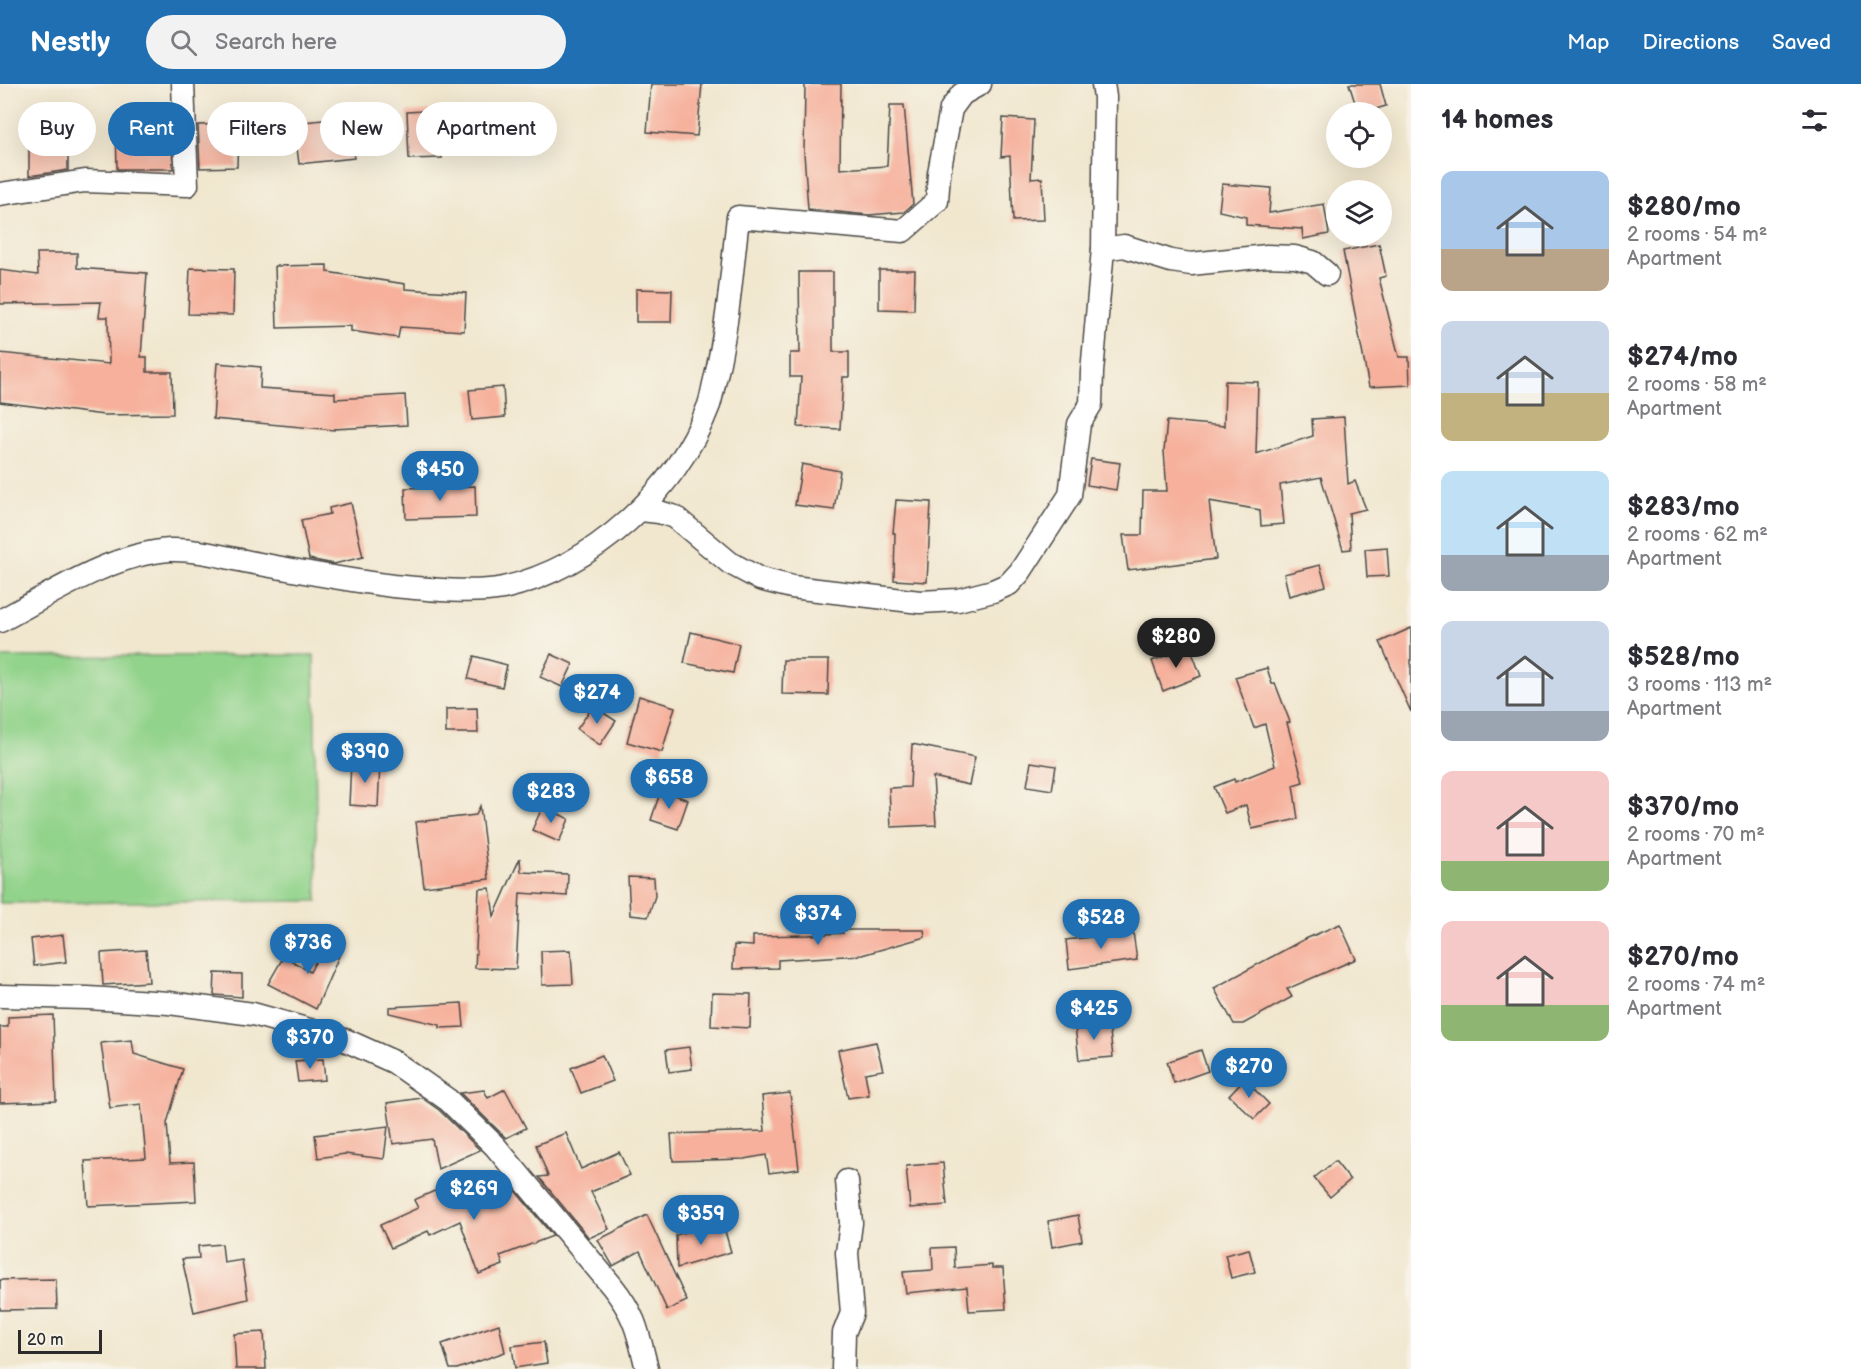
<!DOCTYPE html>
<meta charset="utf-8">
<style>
body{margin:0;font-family:"Balsamiq Sans",sans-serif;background:#f2f2f3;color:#2b2b33;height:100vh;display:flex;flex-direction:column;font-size:22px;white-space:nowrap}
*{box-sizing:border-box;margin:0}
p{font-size:20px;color:#7c7c81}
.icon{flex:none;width:33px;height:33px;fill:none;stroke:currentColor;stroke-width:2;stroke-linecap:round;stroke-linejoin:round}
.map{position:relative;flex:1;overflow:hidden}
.sheet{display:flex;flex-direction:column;background:#fff;width:450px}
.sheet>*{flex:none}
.top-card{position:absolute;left:18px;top:18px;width:570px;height:54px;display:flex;gap:12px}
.buttons{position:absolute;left:1326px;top:18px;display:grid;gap:12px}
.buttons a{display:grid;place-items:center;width:66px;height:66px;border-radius:50%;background:#fff;box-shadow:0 6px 24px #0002;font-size:30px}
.scale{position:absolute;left:18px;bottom:15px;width:84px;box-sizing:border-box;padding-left:6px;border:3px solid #2b2b2b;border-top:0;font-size:16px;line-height:21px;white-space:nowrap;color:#2b2b2b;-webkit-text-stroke:4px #f7f3e8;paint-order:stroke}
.price{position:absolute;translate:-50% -51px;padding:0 14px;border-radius:21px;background:#1f6fb2;color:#fff;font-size:20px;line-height:39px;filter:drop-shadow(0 2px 3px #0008)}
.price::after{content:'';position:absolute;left:50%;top:36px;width:18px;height:14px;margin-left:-9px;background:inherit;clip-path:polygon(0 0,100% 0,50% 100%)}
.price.active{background:#222;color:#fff}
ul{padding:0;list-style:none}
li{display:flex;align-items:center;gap:18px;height:150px;padding:0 30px}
li span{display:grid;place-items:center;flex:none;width:168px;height:120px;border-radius:12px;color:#555}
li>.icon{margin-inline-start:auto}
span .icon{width:72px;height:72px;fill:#fffc;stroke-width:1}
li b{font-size:26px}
h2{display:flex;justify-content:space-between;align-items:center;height:72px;padding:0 30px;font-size:26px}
.chip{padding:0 21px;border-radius:27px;background:#fff;box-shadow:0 6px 24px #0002;font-size:21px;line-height:54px}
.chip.active{background:#1f6fb2;color:#fff}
header{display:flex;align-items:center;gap:36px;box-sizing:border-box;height:84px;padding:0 30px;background:#1f6fb2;color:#fff}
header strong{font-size:28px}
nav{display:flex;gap:33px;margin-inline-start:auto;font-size:21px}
.search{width:420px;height:54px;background:#f2f2f3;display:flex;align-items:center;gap:15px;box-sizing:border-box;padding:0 21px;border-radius:33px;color:#7c7c81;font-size:22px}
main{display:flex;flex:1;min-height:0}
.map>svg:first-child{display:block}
.green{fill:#92d38b;stroke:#5e7f5b;stroke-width:1.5}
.building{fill:#f6b09b}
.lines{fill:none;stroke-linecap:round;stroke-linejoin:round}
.street-casing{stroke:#494744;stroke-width:25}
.street{stroke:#fff;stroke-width:22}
</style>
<header>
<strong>Nestly</strong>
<div class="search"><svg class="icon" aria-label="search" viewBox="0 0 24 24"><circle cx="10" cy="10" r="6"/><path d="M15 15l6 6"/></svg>Search here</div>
<nav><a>Map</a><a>Directions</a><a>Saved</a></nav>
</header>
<main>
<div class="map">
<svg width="1411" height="1285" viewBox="0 0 1411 1285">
<rect width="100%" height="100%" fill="#f7f3e8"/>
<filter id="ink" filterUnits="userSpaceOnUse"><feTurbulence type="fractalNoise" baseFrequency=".0167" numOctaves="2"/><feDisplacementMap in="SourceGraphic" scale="12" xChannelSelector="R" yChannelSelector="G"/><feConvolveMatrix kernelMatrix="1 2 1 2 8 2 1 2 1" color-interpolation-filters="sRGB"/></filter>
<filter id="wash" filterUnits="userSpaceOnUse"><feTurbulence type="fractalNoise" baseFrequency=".008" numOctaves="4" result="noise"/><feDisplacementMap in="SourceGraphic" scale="24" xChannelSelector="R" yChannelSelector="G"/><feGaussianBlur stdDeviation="1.35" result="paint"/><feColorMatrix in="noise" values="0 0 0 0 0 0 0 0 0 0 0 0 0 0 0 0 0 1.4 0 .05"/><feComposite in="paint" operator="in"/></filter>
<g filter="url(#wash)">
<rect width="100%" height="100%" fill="#f1e7cf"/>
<path class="green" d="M314,571l3,246 -317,2v-246z"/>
<g id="blocks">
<g class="building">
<path d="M651,0h51l-5,52 -50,-4z"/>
<path d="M805,0h36l-1,85 47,-3 3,-61h14l9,99 -9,8 -35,3 -61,-6 -4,-56z"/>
<path d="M1349,0h31l6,22 -20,6h-8z"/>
<path d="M439,26l3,48 -33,1 -2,-47z"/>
<path d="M1003,34l31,2 -3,59 11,-1 2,42 -31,1 -3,-65 -9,1z"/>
<path d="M333,35l1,10 17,-1 3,30 -55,6 -5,-41z"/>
<path d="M238,40l-1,43 -37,1 -2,-43z"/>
<path d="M161,41v2l10,-1 2,43h-56l-1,-43z"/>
<path d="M29,53h39v33l-39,6z"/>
<path d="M1222,100l49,4 -2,25 55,-9 5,30 -26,5 -1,-10 -56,-4v-8l-27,-6z"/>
<path d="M1379,160l7,32 -7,2 20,79h10l1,28 -41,2 -26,-136z"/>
<path d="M37,169h40v15l70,5 -6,84h6v15h25l1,42 -69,1 -104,-13v-49l109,11 -1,-47h-9l2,-15 -101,2v-34l38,5z"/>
<path d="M327,181v7l78,12v5l61,4 -2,38 -64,-4 -2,11 -47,-7v-5l-74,2 -2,-62z"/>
<path d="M190,184l44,1 -1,46 -45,-1z"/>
<path d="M879,186h36l-1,40 -35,-1z"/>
<path d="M799,188h34v80h16v25h-6l-3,52 -42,-2 3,-50h-11v-24h10z"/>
<path d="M636,205l36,1 -1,32h-35z"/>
<path d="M217,279l44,4 -1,21 75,5v6l70,-4 2,30 -73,4v1l-121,-11z"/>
<path d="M1225,297l33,1 -2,72 57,-18 -1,-17 32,-2 4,67 7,-3 11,28 -17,4 2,36 -8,1 -22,-73 -41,8 4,39 -23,2 -1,-16 -51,-9 7,58 -88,11 -5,-35h19l1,-44h24l-3,-40 3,-30 57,5z"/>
<path d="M503,303l2,30 -33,3 -3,-30z"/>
<path d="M1091,375l29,4 -4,27 -29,-5z"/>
<path d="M802,380l38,7 -6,39 -39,-5z"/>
<path d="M475,402l1,31 -70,2 -1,-31z"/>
<path d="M896,416l35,2 -4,80 -33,-2 1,-47h-2z"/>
<path d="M351,419l12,54 -29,7 -25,-5 -8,-39 29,-6 -1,-6z"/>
<path d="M1387,463l2,29 -22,1 -2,-28z"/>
<path d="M1320,481l6,21 -37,10 -5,-22z"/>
<path d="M1411,544v84l-31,-70z"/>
<path d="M691,548l48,12 -6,29 -49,-10z"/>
<path d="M1190,563l11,29 -38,15 -11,-30z"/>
<path d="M551,570l22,10 -11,23 -22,-10z"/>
<path d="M474,572l33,9 -5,22 -34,-8z"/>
<path d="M783,576h46l-1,35 -46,-1z"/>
<path d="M1267,584l5,16 3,-1 15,39 -3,1 16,59 -10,3 5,34 -46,10 -6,-24 -21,8 -11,-26 20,-8 1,3 40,-16 -10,-42 -11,4 -19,-51z"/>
<path d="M639,612l36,11 -13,45 -35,-10z"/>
<path d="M593,622l23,15 -16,24 -23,-16z"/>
<path d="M477,624l1,25h-32v-24z"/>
<path d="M912,660l63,13 -6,28 -36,-8 3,48 -45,2 -2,-39 21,-1z"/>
<path d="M351,678l29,1 -2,44 -29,-2z"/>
<path d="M1031,678l25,4 -4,24 -25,-4z"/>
<path d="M661,706l27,10 -10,29 -27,-9z"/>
<path d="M480,722l9,73 -65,8 -8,-65 60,-7z"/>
<path d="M543,722l26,13 -10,23 -27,-12z"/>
<path d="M520,774l1,14 47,2 -1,22 -47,-3 -4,76 -41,-1 4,-79 11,-1 4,28z"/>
<path d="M628,793l26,1 1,18 -7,21 -18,-2z"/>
<path d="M1340,840l16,35 -69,30 5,8 -49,27h-9l-20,-36 89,-48z"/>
<path d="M842,846h82l1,7 -63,18 -84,5v8l-45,1 1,-24 19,1v-10l56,-1 34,-2z"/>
<path d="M1133,848l4,28 -68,9 -3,-29z"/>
<path d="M330,850l15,8 -29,67 -48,-25 16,-28 26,16z"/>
<path d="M63,851l3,27 -32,4 -3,-27z"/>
<path d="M146,866l3,32 -46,3 -2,-32z"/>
<path d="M571,866l2,34 -31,1 -1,-34z"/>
<path d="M215,889l27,1v23l-28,-2z"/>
<path d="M712,909l39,1 -1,34 -39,-2z"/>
<path d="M462,919l2,24 -24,1v-3l-51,-12v-6z"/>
<path d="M53,931l3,86 -56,2v-76h8v-10z"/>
<path d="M1109,939l4,34 -34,3 -4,-34z"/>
<path d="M132,956l2,14 49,15 -16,54 3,40 24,-1 2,39 -108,5 -3,-45 61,-3 -5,-54 -31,4 -9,-65z"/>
<path d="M876,958l7,28 -18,3 4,22 -21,3 -10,-48z"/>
<path d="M689,963l3,22 -23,3 -3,-22z"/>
<path d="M1201,966l7,21 -34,12 -7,-21z"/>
<path d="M602,971l11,26 -32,12 -10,-25z"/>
<path d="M323,975l2,21 -27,2 -3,-21z"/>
<path d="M1244,995l25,25 -15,15 -25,-24z"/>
<path d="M505,1005l21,39 -20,10 -46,-45 24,-3 4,8z"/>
<path d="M790,1009l9,76 -30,4 -3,-18 -22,4 -71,2 -2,-27 94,-3 -3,-35z"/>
<path d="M422,1014l17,12 41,40 -42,19 -6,-30 -39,5 -6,-41z"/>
<path d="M388,1042l-4,33 -39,-5 -27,4 -3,-23z"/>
<path d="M566,1049l15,36 38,-17 11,23 -39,17 18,37 -20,9 -50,-61 9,-1 -12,-31z"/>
<path d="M1335,1077l15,19 -20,17 -16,-19z"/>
<path d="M943,1079l4,42 -37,3 -4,-42z"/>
<path d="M507,1097l46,55 -53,20 3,9 -24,9 -19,-53 -30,14 -2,-4 -37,17 -11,-23 38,-17 -4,-8 25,-11z"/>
<path d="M647,1131l40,86 -20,9 -27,-59 -27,15 -15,-26z"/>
<path d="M1078,1131l4,26 -30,6 -4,-26z"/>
<path d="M723,1140l8,28 -54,16 -1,-33 21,-6 2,7z"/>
<path d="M222,1160l2,19 18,-3 6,39 -54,13 -12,-53 17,-1 -1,-12z"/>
<path d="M954,1163l1,21 37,-3v3h11l3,41 -37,2 -2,-24 -61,6 -3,-21 30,-2 -1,-22z"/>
<path d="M1249,1165l6,23 -24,6 -6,-23z"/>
<path d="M56,1195l1,30 -57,1v-30z"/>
<path d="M499,1240l6,28 -48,17h-7l-8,-25z"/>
<path d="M264,1248l2,37h-30l-2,-35z"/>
<path d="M544,1258l3,21 -32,5 -3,-22z"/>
</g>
</g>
</g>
<g filter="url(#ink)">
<use href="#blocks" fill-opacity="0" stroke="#494744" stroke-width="1.5"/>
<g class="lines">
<defs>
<g id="street">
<path d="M0,110l85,-13 102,4 -4,-101"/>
<path d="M1103,165l21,-3 47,15 20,3 76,-8 28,1 18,5 14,12"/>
<path d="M641,426l18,2 16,5 55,46 30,16 32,8 128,15 38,-2 35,-9 16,-7 11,-12 50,-77 9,-71 12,-20 1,-32 11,-123 2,-152 -2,-13"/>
<path d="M0,537c51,-27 111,-67 170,-71 26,-1 54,7 79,12 48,9 96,18 144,24 32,3 79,8 110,2 89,-20 174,-97 206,-183 3,-9 4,-19 7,-29 12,-52 16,-106 22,-159l165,14 34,-30 2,-28 12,-64 11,-15 18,-10"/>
<path d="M0,912l88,2 81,5 84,11 92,26 49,22 54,38 47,46 117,140c24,30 26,47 35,83"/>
<path d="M843,1285l1,-36 8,-20 -5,-60 4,-30 -4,-42"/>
</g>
</defs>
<use href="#street" class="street-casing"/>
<use href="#street" class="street"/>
</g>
</g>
</svg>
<div class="buttons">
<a><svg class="icon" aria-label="locate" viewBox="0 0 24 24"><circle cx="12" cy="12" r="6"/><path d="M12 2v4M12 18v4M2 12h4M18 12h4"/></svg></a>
<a><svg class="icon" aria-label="layers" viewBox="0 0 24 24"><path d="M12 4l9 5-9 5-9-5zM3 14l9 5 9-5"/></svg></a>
</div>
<div class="scale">20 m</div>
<b class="price" style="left:440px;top:418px">$450</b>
<b class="price active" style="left:1176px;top:585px">$280</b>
<b class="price" style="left:597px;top:641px">$274</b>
<b class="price" style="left:365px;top:700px">$390</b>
<b class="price" style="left:669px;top:726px">$658</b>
<b class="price" style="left:551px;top:740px">$283</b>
<b class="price" style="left:818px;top:862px">$374</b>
<b class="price" style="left:1101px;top:866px">$528</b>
<b class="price" style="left:308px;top:891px">$736</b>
<b class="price" style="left:1094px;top:957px">$425</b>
<b class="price" style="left:310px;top:986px">$370</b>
<b class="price" style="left:1249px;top:1015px">$270</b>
<b class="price" style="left:474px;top:1137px">$269</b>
<b class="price" style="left:701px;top:1162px">$359</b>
<div class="top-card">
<a class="chip">Buy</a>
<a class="chip active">Rent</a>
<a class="chip">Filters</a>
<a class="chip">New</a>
<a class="chip">Apartment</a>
</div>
</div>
<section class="sheet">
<h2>14 homes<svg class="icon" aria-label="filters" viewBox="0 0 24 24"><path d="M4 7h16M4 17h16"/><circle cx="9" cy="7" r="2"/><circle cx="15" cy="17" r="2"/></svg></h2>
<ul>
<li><span style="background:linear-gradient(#a9c7e8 65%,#b9a48a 0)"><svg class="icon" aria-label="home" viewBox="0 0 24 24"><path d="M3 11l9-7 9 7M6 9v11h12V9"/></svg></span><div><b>$280/mo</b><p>2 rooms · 54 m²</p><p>Apartment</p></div></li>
<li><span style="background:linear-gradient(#c9d6e8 60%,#c2b280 0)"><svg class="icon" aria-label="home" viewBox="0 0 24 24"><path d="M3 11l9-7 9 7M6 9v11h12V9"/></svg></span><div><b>$274/mo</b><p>2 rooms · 58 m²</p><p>Apartment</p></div></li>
<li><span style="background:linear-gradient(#bfe0f5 70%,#9aa5b1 0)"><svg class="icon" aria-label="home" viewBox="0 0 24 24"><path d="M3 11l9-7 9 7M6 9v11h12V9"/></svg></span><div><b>$283/mo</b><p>2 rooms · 62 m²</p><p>Apartment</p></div></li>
<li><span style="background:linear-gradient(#c9d6e8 75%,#9aa5b1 0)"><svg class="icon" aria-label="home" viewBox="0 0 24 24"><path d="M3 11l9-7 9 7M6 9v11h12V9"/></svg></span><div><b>$528/mo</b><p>3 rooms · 113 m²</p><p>Apartment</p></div></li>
<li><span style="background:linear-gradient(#f6c9c9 75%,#8fb573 0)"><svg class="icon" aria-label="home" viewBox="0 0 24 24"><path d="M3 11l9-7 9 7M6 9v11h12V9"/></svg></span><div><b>$370/mo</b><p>2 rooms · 70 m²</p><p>Apartment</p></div></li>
<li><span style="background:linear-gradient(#f6c9c9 70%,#8fb573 0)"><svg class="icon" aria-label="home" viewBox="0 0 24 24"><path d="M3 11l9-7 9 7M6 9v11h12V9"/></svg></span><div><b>$270/mo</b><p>2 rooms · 74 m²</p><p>Apartment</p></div></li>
</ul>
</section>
</main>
